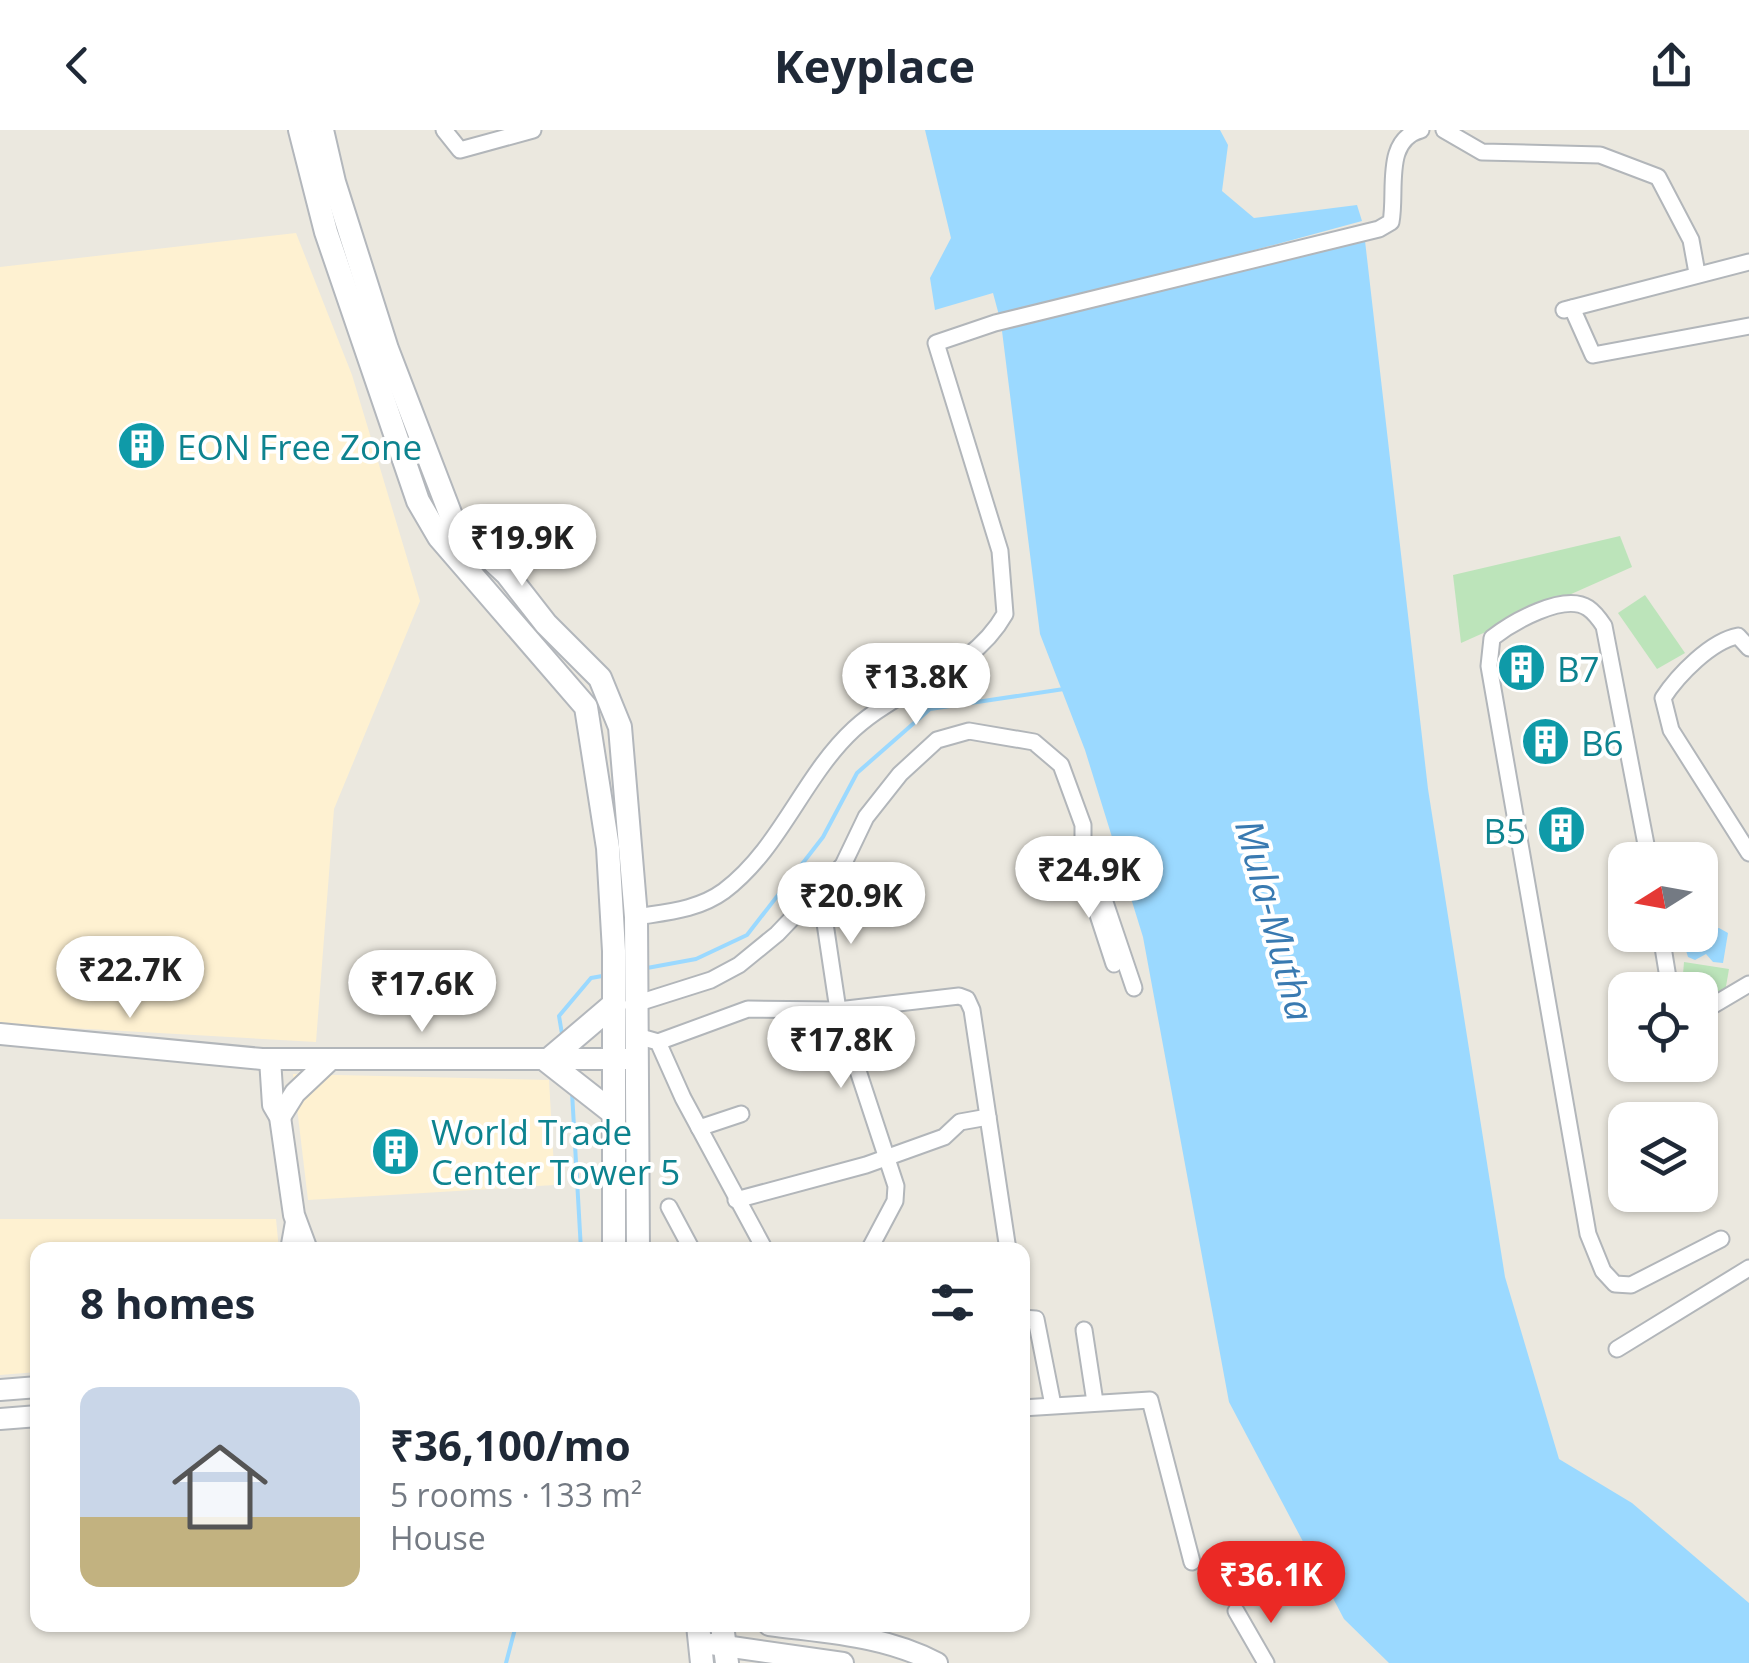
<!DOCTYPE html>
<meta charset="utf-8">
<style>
body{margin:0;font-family:"Open Sans",sans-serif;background:#f6f6f7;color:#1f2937;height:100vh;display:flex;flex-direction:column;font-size:38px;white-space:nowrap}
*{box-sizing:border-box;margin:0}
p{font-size:32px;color:#747a83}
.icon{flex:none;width:55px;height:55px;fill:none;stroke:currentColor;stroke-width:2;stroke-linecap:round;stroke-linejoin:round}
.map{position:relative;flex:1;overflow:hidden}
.details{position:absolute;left:30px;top:1112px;width:1000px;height:390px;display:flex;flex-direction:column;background:#fff;border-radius:20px;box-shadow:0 2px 8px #0004}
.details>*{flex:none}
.needle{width:65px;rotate:259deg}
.tools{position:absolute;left:1608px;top:712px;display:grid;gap:20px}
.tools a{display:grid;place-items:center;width:110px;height:110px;border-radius:20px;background:#fff;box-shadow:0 2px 8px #0004;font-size:50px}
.price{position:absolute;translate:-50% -85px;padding:0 22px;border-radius:35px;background:#fff;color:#222;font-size:32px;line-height:65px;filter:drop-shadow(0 2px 5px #0008)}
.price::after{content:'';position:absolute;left:50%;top:60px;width:30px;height:22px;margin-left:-15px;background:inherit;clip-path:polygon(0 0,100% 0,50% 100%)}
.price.selected{background:#eb2925;color:#fff}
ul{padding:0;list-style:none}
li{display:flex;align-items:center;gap:30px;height:250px;padding:0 50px}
li span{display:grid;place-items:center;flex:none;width:280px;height:200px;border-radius:20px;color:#555}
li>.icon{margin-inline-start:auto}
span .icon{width:120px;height:120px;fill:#fffc;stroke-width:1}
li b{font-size:42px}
h2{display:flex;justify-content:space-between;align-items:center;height:120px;padding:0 50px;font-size:42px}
header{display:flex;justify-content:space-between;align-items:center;height:130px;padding:0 50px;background:#fff;font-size:45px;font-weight:700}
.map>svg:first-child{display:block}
.commercial{fill:#fef1d1}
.green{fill:#bce4ba}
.water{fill:#9bd9ff}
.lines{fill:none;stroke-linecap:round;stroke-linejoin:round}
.stream{stroke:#9bd9ff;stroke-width:4}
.minor-casing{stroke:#b2b6ba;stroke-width:19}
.tertiary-casing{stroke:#b2b6ba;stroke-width:24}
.secondary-casing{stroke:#b3b7bc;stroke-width:26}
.minor{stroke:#fff;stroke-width:15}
.tertiary{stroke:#fff;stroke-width:20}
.secondary{stroke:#fff;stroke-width:22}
.labels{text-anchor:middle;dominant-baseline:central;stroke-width:8;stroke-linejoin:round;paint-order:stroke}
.culture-label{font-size:35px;fill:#0d838f;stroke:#fff;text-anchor:start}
.water-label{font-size:38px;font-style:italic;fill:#397ab1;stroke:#fff}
</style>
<header><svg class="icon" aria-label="back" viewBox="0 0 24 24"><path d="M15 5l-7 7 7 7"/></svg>Keyplace<svg class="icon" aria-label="share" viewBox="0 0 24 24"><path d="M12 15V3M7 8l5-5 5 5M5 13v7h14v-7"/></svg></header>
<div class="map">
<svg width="1749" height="1533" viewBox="0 0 1749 1533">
<rect width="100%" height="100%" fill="#ebe8df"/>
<g class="commercial">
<path d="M296,103l56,142 68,226 -86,208 -18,233 -316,-18v-757z"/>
<path d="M293,944l256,6 6,105 -247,15z"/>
<path d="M0,1089h276l3,31h-241l-1,122 -37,3z"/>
</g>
<g class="green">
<path d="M1620,406l12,31 -171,76 -8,-68z"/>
<path d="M1645,465l40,58 -28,16 -39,-56z"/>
<path d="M1684,832l45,7 -4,23 -43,-6z"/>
</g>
<g class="water">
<path d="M925,0h295l8,15 -6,46 32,27 103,-13 5,16 -362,98 -7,-26 -58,17 -5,-32 21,-40z"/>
<path d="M1364,102l64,557 77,488 54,182 73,44 117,100v60h-360l-45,-44 -115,-217 -86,-465 -58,-187 -45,-116 -39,-311z"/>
<path d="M1719,798l9,5 -5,30 -10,-1 -7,-8 -11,6 -7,-3 -5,-16 4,-5z"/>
</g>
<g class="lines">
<g class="stream">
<path d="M647,838l49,-9 51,-24 76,-98 34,-64 73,-64 134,-20"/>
<path d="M562,904l-3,-18 32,-38 17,-3"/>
<path d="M572,962l9,158"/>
<path d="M506,1533l10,-38"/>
</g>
<defs>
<g id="minor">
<path d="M444,0l16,20 73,-20"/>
<path d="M1444,0l38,22 118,3 58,22 33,63 6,33"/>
<path d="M1572,178l21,47 156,-29"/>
<path d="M1564,180l185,-48"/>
<path d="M1749,518l-11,-12c-27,5 -60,39 -75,62l8,32 78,123"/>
<path d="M1085,713l49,145"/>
<path d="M1649,730l-45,-234c-4,-6 -10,-14 -16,-18 -24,-16 -77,15 -96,30l-3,28 99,568 15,37 12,13 16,1 90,-46"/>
<path d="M820,760l18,120 58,176 -1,15 -26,49"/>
<path d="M636,787c31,-5 62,-7 88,-26 57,-43 79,-115 130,-162 49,-45 117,-55 151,-115l-5,-63 -64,-208 59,-20 384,-94 12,-7c6,-31 -8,-82 30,-92"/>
<path d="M1661,805l9,55"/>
<path d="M632,875l79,-25 28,-15 38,-31 66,-69 23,-48 34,-43 37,-34 32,-9 65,11 27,23 22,60v44l31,95"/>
<path d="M1700,883l49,-29"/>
<path d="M637,906l21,6 25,56 82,152"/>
<path d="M658,912l90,-33 90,1 121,-14 8,3 5,11 36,240"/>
<path d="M699,998l42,-14"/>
<path d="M736,1070l130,-35 78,-28 16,-15 28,-5"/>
<path d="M669,1077l23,43"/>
<path d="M1022,1188l14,1 17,86"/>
<path d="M1084,1200l11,72"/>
<path d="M1617,1219l132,-81"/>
<path d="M1022,1278l128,-8 42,162"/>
<path d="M1236,1481l30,52"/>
</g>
<g id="tertiary">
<path d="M0,904l262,25h368"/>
<path d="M270,929l3,46 7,12 14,98 13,35"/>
<path d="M280,987l15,-24 35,-33"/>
<path d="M291,1120l5,-28"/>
<path d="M0,1260l38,-3"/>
<path d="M0,1289l38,-3"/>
<path d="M769,1495c59,8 115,10 168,38"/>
<path d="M711,1514l132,19"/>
</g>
<g id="secondary">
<path d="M300,0l26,102 92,269 21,36 147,170 22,141 6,103v299"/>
<path d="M322,0l12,52 53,167 68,177 52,48 39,50 54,54 20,49 16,190 2,333"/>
<path d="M612,982l-65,-51 66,-56"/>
<path d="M698,1495l4,38"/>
<path d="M722,1495l5,38"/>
</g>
</defs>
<use href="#minor" class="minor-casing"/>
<use href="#tertiary" class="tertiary-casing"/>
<use href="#secondary" class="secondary-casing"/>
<use href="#minor" class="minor"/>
<use href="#tertiary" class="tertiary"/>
<use href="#secondary" class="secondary"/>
</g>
<defs>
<symbol id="building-disc" viewBox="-11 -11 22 22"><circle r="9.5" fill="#0f9aa8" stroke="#fff"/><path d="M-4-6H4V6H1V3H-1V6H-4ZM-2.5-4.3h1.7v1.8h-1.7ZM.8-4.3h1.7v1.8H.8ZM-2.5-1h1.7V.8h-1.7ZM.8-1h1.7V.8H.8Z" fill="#fff"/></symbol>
</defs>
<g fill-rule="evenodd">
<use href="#building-disc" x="114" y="288" width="55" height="55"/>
<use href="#building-disc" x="1494" y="510" width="55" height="55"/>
<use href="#building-disc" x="1518" y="584" width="55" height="55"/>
<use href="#building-disc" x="1534" y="672" width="55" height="55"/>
<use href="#building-disc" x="368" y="994" width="55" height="55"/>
</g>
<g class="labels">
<g class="culture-label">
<text x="177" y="316">EON Free Zone</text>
<text x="1557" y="538">B7</text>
<text x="1581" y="612">B6</text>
<text x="1526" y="700" text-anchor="end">B5</text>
<text x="431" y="1001">World Trade<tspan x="431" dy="40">Center Tower 5</tspan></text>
</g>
<g class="water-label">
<text transform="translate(1276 790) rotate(75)">Mula-Mutha</text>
</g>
</g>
</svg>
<div class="tools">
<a><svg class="needle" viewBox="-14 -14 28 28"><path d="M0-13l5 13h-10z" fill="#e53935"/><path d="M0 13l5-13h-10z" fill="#747a83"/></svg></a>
<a><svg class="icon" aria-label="locate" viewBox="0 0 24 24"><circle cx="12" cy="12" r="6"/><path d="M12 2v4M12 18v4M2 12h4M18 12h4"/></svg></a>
<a><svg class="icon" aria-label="layers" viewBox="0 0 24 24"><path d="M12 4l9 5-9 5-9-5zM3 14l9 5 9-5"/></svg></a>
</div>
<b class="price" style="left:522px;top:459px">₹19.9K</b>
<b class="price" style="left:916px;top:598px">₹13.8K</b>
<b class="price" style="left:1089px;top:791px">₹24.9K</b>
<b class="price" style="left:851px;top:817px">₹20.9K</b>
<b class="price" style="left:130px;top:891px">₹22.7K</b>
<b class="price" style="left:422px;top:905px">₹17.6K</b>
<b class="price" style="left:841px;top:961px">₹17.8K</b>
<b class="price selected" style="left:1271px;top:1496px">₹36.1K</b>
<section class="details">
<h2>8 homes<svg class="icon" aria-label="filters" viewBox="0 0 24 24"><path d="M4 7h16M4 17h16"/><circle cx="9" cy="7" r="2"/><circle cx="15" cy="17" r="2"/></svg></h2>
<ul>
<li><span style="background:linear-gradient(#c9d6e8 65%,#c2b280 0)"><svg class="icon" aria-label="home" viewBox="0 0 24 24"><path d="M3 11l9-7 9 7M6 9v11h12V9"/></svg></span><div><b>₹36,100/mo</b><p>5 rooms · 133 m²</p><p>House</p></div></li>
</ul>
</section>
</div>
